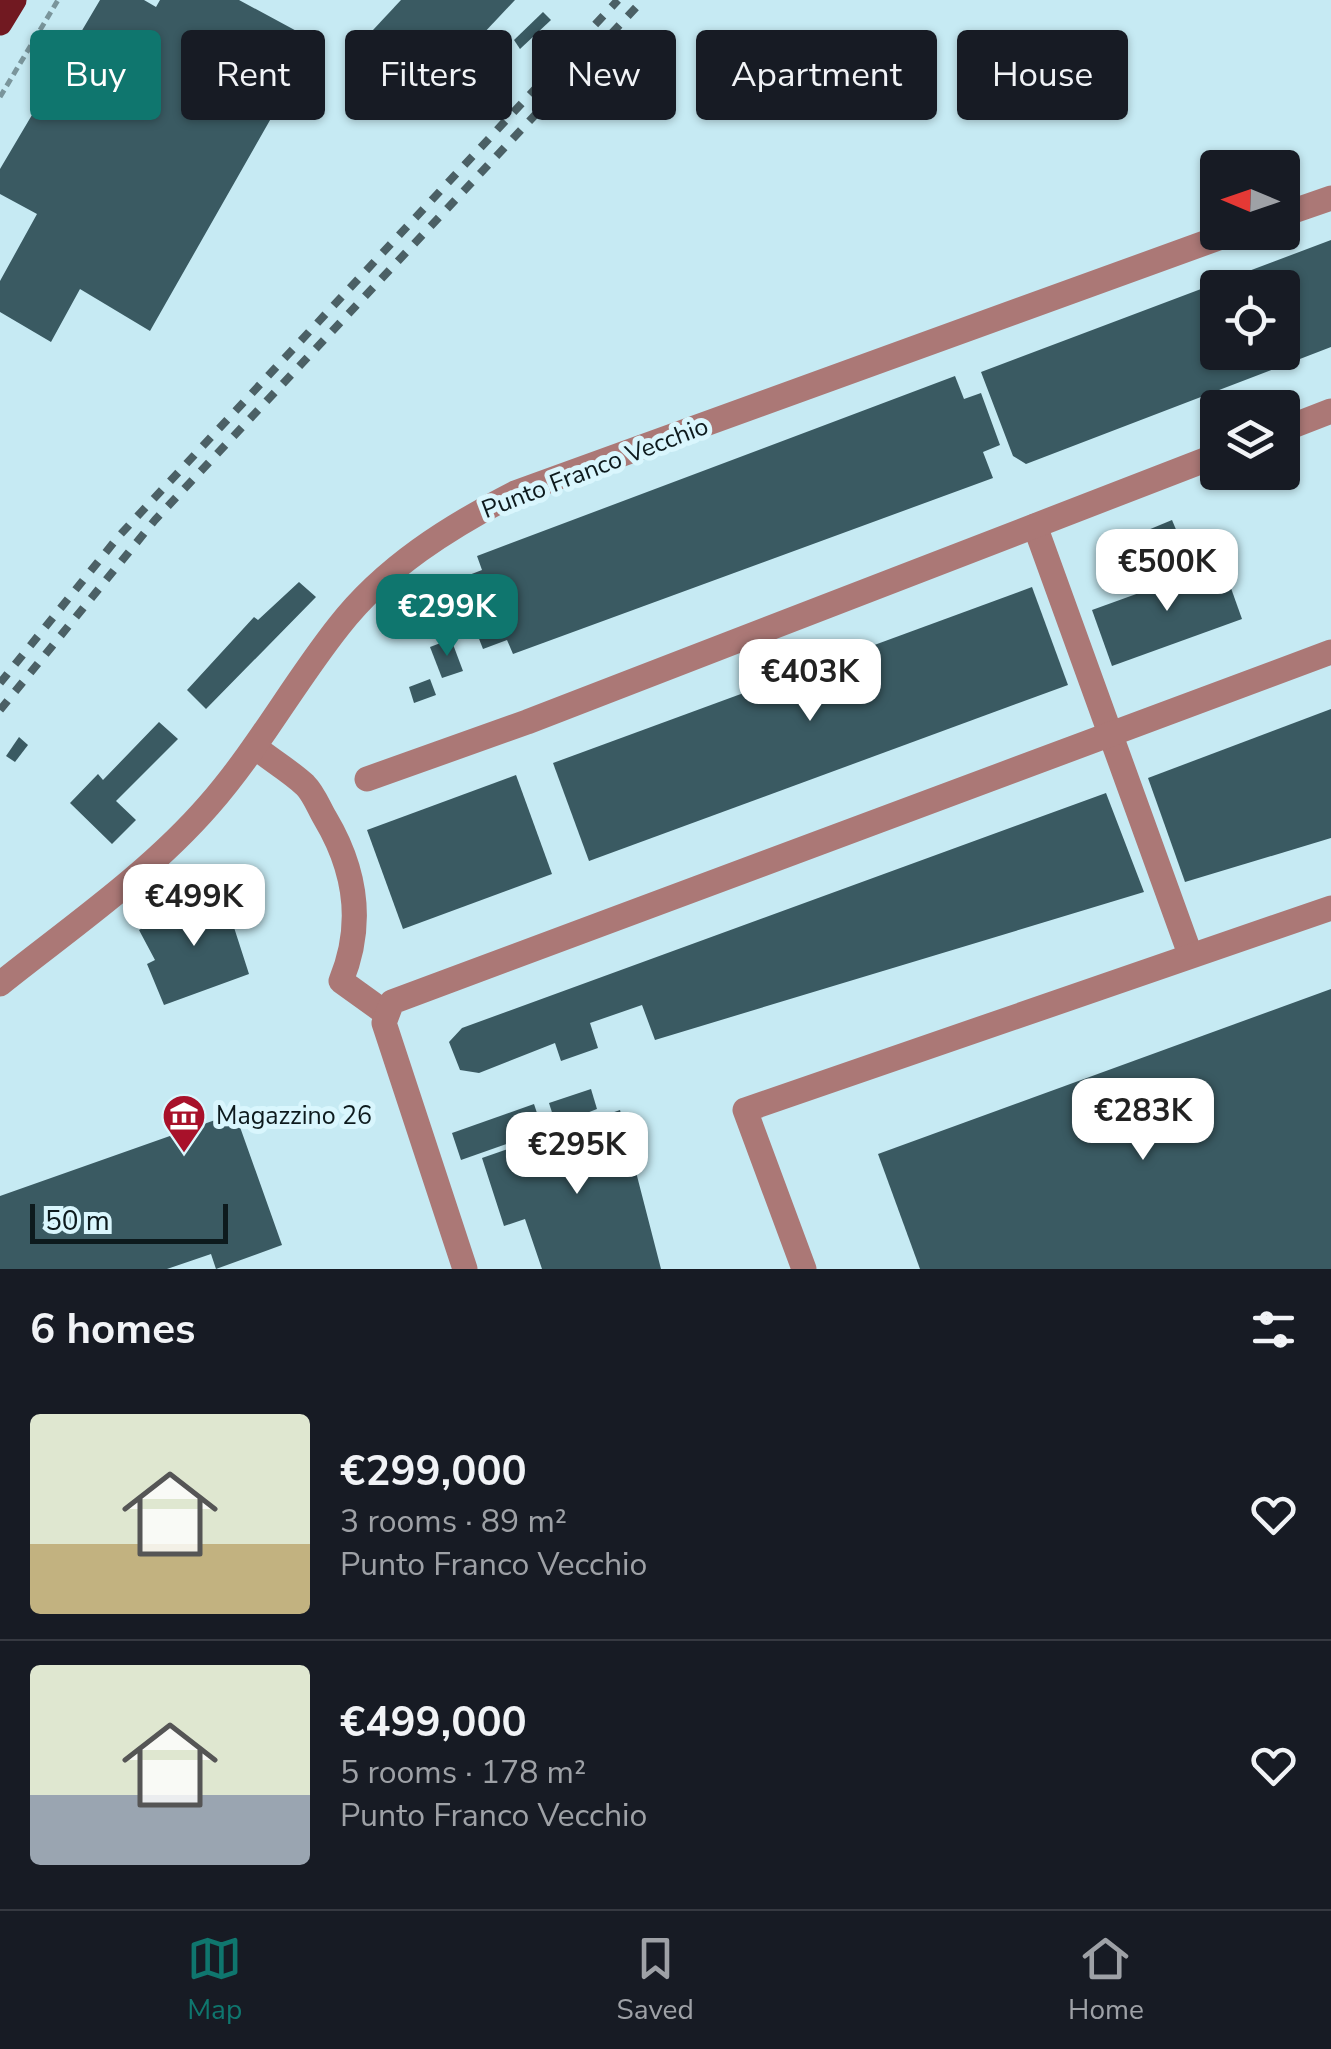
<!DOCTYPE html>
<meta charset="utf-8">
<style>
body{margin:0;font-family:"Nunito Sans",sans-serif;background:#20242c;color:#f1f3f6;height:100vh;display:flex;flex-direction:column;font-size:38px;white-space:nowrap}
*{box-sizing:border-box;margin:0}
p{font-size:32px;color:#9ea1a6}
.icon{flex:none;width:55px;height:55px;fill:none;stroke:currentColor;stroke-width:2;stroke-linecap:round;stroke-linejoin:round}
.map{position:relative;height:1269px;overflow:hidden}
.panel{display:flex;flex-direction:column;background:#171b24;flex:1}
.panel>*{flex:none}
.guide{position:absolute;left:30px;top:30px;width:1272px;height:90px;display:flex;gap:20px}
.needle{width:65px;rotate:272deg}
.tools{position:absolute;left:1200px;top:150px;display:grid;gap:20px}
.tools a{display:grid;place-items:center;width:100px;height:100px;border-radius:10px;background:#171b24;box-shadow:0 2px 8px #0004;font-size:50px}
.scale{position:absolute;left:30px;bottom:25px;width:198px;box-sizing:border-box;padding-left:10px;border:5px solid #0d1a1d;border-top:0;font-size:28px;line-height:35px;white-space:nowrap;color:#0d1a1d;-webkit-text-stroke:8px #d9f6fd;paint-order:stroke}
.price{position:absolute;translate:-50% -85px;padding:0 22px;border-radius:20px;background:#fff;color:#222;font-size:32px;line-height:65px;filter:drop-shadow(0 2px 5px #0008)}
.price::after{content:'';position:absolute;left:50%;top:60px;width:30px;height:22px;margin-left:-15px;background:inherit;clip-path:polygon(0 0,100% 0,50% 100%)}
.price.selected{background:#0f766e;color:#fff}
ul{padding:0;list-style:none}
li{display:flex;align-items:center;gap:30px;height:250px;padding:0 30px}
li+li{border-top:2px solid #363941}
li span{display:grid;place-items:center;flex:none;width:280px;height:200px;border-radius:10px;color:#555}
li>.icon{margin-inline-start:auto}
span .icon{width:120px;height:120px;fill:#fffc;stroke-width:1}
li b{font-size:42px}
h2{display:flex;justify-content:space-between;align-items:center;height:120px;padding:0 30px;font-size:42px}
.chip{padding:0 35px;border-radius:10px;background:#171b24;box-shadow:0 2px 8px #0004;font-size:35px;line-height:90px}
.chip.selected{background:#0f766e;color:#fff}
.menu{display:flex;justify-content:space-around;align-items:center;height:140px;border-top:2px solid #363941;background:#171b24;font-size:28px;color:#9ea1a6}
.menu a{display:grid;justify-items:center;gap:5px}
.menu .selected{color:#0f766e}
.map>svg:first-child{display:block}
.building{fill:#3a5a62;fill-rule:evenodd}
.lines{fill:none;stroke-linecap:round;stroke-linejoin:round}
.path{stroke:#7a959b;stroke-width:5;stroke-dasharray:8 5;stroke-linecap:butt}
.minor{stroke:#ab7876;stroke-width:25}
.major{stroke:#711921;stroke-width:25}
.rail{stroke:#4b6065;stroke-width:8;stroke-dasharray:12 12;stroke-linecap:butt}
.labels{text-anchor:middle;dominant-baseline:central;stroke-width:10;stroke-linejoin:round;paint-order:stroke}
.street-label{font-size:25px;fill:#0d1a1d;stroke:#d9f6fd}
.poi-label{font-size:25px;fill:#0d1a1d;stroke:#d9f6fd;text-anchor:start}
</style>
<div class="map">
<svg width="1331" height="1269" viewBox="0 0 1331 1269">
<rect width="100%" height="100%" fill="#c6eaf3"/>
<g class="building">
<path d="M100,0h44l12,7 4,-7h79l76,41 -165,290 -70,-42 -29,53 -51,-30v-31l37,-67 -37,-20v-25z"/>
<path d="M401,0h114l-82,87 -60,-57z"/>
<path d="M543,12l8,8 -31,29 -6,-9z"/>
<path d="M1331,240v107l-305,117 -13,-8 -32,-84zM1218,288h64v64h-64z"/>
<path d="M955,376l9,23 17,-6 19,52 -17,7 10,26 -480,176 -6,-14 -24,9 -27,-69 26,-10 -5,-14z"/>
<path d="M1172,520l8,19 -37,15 -7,-19z"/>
<path d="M1222,563l20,56 -130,47 -20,-56z"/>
<path d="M299,582l17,15 -110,112 -19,-19 67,-73 4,3z"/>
<path d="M1032,587l36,98 -479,176 -36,-98z"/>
<path d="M451,639l12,32 -21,7 -12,-31z"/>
<path d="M430,679l6,16 -22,8 -5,-16z"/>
<path d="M1331,709v129l-146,44 -37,-104z"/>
<path d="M159,722l19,17 -62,62 20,19 -24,24 -42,-41 28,-29 5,6z"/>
<path d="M19,737l9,8 -13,17 -9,-6z"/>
<path d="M516,775l36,99 -149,55 -36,-99z"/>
<path d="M1106,793l38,99 -489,148 -13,-35 -52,18 8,25 -37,13 -6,-18 -76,30 -19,-3 -11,-28 13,-14z"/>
<path d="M210,888l15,28 5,-1 19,59 -85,31 -17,-41 8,-4 -16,-30z"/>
<path d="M1331,989v280h-411l-42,-115z"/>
<path d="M591,1089l6,20 -41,16 -7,-22z"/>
<path d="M534,1104l9,27 -82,29 -9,-27z"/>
<path d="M620,1110l41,159h-119l-17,-50 -21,7 -22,-68z"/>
<path d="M235,1113l47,132 -66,24 -5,-15 -44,15h-167v-73z"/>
</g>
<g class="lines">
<path class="path" d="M0,97l58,-97"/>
<g class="minor">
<path d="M1282,215l49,-17"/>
<path d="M1282,430l49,-19"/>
<path d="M1035,526l155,428"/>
<path d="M255,747c16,13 35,24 50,38 9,9 14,23 20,33 31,52 39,107 16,163l43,31"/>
<path d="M367,779l160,-57 691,-267"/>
<path d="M0,984c70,-56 149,-110 209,-179 49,-56 84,-121 130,-179 46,-59 110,-99 176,-133l720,-261"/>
<path d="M465,1269l-81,-246 8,-21 939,-350"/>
<path d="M804,1269l-59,-159 586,-202"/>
</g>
<path class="major" d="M0,23l14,-23"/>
<g class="rail">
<path d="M0,683l119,-147 499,-536"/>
<path d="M0,710l155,-190 488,-520"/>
</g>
</g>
<defs>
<symbol id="museum-pin" viewBox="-11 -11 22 30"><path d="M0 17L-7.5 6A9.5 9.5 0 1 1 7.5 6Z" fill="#a8112a" stroke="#d9f6fd"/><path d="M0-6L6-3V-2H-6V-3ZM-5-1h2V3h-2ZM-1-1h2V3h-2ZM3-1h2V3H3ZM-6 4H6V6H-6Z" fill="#fff"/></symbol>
</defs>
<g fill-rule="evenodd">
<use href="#museum-pin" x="159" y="1091" width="50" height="68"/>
</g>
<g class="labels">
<g class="street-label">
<text transform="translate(595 468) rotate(-21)">Punto Franco Vecchio</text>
</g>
<g class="poi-label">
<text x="216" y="1116">Magazzino 26</text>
</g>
</g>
</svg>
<div class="tools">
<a><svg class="needle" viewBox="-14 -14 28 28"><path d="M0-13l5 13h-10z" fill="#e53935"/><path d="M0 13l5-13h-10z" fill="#9ea1a6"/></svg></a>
<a><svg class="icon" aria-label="locate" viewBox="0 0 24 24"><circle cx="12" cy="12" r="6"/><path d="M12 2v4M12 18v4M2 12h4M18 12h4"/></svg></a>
<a><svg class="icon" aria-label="layers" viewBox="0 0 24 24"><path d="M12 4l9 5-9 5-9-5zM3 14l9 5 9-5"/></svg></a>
</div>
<div class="scale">50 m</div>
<b class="price" style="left:1167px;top:614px">€500K</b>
<b class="price selected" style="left:447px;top:659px">€299K</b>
<b class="price" style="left:810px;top:724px">€403K</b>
<b class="price" style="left:194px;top:949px">€499K</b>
<b class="price" style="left:1143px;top:1163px">€283K</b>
<b class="price" style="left:577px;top:1197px">€295K</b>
<div class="guide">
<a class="chip selected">Buy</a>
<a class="chip">Rent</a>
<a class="chip">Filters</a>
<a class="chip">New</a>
<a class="chip">Apartment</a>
<a class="chip">House</a>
</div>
</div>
<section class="panel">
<h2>6 homes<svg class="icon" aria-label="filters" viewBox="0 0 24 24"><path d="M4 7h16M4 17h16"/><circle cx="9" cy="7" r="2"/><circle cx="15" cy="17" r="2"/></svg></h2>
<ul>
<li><span style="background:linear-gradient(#dfe7d0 65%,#c2b280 0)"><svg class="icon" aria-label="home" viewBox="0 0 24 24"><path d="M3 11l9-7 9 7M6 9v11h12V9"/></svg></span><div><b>€299,000</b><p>3 rooms · 89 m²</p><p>Punto Franco Vecchio</p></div><svg class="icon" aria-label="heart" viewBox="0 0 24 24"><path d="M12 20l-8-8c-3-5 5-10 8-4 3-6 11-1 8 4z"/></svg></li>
<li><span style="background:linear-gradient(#dfe7d0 65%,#9aa5b1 0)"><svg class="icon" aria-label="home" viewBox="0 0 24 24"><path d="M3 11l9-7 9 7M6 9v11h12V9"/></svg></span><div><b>€499,000</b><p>5 rooms · 178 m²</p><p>Punto Franco Vecchio</p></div><svg class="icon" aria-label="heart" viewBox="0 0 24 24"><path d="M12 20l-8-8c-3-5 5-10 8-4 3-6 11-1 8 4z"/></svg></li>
</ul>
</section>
<nav class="menu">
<a class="selected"><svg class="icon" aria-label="map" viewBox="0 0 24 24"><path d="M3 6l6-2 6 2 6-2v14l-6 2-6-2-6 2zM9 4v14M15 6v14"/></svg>Map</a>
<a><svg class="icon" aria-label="saved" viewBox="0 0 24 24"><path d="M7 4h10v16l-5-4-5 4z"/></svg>Saved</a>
<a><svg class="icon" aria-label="home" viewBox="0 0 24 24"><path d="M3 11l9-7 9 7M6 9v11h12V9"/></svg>Home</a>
</nav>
